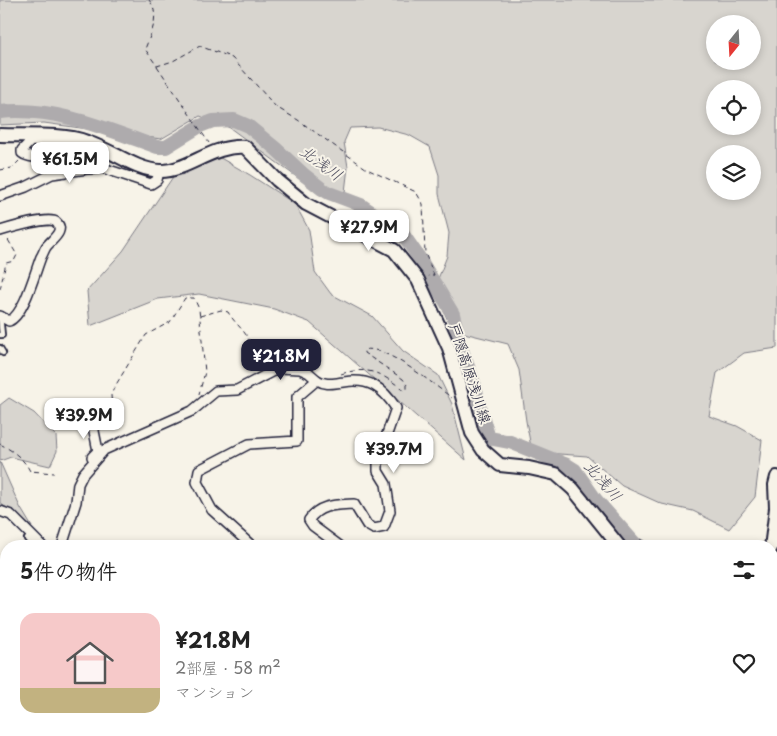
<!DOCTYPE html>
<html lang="ja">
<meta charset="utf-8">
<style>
body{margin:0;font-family:"Playpen Sans","Klee One",sans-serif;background:#f6f6f6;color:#222;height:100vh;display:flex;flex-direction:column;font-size:19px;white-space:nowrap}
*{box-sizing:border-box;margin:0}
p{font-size:16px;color:#767676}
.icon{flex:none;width:28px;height:28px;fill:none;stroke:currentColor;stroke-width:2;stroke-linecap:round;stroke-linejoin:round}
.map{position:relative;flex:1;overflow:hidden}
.sheet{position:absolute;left:0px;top:540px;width:778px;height:196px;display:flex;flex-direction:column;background:#fff;border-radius:20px 20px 0 0;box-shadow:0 2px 8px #0003}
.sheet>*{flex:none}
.needle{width:32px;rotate:198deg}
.tools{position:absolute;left:706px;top:15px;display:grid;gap:10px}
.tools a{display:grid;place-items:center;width:55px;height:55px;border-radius:50%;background:#fff;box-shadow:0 2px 8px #0003;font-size:25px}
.price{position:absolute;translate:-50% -42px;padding:0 11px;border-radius:10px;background:#fff;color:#222;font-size:16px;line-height:32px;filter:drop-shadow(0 1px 2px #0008)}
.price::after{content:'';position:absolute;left:50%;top:30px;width:15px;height:11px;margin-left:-8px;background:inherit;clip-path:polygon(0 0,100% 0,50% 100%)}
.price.active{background:#22223b;color:#fff}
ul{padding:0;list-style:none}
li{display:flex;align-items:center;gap:15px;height:125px;padding:0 20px}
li+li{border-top:1px solid #e0e0e0}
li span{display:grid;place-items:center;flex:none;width:140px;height:100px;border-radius:15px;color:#555}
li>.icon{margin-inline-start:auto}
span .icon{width:60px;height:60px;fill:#fffc;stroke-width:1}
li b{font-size:21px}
h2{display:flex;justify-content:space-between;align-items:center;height:60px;padding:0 20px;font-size:21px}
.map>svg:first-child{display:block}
.green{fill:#d8d5cf;stroke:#7d7c85;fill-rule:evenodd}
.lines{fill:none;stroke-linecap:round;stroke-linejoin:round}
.stream{stroke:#76747f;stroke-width:2.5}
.river{stroke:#aeabad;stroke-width:14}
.service-casing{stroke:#22223b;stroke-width:8}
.minor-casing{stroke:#22223b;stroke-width:12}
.tertiary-casing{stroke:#22223b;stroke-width:15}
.secondary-casing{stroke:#22223b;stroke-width:16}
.path{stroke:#22223b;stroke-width:1;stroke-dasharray:5 4;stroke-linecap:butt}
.service{stroke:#f7f3e8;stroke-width:4.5}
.minor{stroke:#f7f3e8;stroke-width:9}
.tertiary{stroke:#f7f3e8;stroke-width:11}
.secondary{stroke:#f7f3e8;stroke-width:12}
.labels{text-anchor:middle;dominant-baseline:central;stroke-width:4;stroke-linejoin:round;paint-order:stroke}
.street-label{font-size:15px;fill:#22223b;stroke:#f7f3e8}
.water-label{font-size:16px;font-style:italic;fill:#535263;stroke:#f7f3e8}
</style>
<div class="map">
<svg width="777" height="736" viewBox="0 0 777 736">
<rect width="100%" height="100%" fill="#f7f3e8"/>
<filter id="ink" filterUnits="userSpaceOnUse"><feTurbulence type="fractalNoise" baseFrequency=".02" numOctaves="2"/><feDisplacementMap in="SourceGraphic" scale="10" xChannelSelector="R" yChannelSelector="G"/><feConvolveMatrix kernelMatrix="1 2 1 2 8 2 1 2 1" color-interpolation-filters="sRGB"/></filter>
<g filter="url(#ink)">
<g class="green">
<path d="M0,0h777v348l-33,5 -27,20 -8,43 28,10 25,14 -7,57 -26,32 -36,-18 -31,-7 -40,-18 -35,-30 -55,-4 -6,-31 -7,-51 -11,-26 -56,-14 -18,-41 13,-33 2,-23 -10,-39v-19l-9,-28 -21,-12 -31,-8 -28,1 -6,14 4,25 -3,25 -24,3 -91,-67 -30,-12 -39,23 -117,-16 -44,2zM715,24h37v37h-37zM715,89h37v37h-37zM715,154h37v37h-37z"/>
<path d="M210,152l40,23 45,29 14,26 6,42 16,22 41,22 31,35 35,24 14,29 14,56 -157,-138 -35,-13 -75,-15 -41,5 -68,27 -3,-35 36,-40 64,-95z"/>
<path d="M9,398l25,15 22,23 1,15 -7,15 -39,-9 -11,4v-56z"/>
<path d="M0,462l20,45 12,20 -32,-24z"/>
<path d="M545,730h39l3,6h-43z"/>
</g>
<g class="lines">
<path class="stream" d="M684,730l2,6"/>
<g class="river">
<path d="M0,112c54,-6 107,17 157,35h9l34,-21 13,-5 21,-1 14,6 27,22 28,26 19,15 7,4 32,12 41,28 18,26 33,55 7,31 15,41 5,23 9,29 21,4 57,23 8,5 21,30 41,46"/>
<path d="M771,602l6,3"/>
</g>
<defs>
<g id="service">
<path d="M0,335h2l-2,-19"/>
<path d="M0,348l3,5"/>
<path d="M31,535l-4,4 6,7"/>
<path d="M207,730l2,2 25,4"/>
</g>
<g id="minor">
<path d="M87,169l16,-1 48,16 6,-4 2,-9"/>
<path d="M0,196l26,-9 26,-13 35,-5c-15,-21 -51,-5 -65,-16v-3l9,-9 37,4 7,-7"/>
<path d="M0,231c10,-3 49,-15 56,-9 10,9 -5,18 -10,25 -2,3 -3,7 -5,10 -6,15 -17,58 -32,64l-9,-5"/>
<path d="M317,380c10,6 16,3 27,2 25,-4 38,5 52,26l-18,52v11l8,13 4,27 -6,16 -10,2 -7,-4 -13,-21c-18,1 -35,0 -45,16l4,6 27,20"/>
<path d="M92,457l6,-6 -5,-25 20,-8"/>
<path d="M0,511l11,4 31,31"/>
<path d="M62,546l14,-44 2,-18 5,-10 21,-24 88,-39 24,-20 21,-1 42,-22 21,1 9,4 8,7 -20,17v44l-48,3 -50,26 -2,12 15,28 40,36"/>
<path d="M0,575l6,33"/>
<path d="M0,688l5,-7 1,-4"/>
<path d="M339,730l-1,4 3,2"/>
<path d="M427,730l1,6"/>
<path d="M724,730l5,6"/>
<path d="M0,731l2,5"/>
<path d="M102,736l3,-6"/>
<path d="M161,736l1,-6"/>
</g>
<path id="tertiary" d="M620,730l4,6"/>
<g id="secondary">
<path d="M0,135c25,1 64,-2 87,7 25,8 48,28 74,29 27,0 52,-27 84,-24l32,33 29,24 88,46 24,30 31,68 23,85 11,17 17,15 29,3 27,6 17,15 46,57"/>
<path d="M771,548l5,-40 -1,-23 2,-8"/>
<path d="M771,628l6,3"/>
<path d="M759,730l4,1 14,-2"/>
</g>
</defs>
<use href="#service" class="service-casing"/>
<use href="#minor" class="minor-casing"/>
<use href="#tertiary" class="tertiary-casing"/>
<use href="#secondary" class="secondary-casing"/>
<g class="path">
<path d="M149,0c12,15 2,33 -4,49l12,17 16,-5 27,-15c11,5 22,7 32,12l44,49 22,13 69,49 49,23 7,12 2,49 9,22 -6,1"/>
<path d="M157,66l52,77"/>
<path d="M0,170l12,-2 7,-7"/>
<path d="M0,289l6,-26 8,-2 3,-6 -10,-17"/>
<path d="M200,316l21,-6 7,2c8,14 22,21 24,38l4,-2 19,13"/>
<path d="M341,374c28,-9 41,0 63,16l3,-1v-4l-4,-6 -39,-26v-3c19,-7 72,36 88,48"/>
<path d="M112,409l-1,-14 3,-7 32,-53 24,-13 15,-24h9l5,11 6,63 -6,22"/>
<path d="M0,444c12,6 24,15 30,27l24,2"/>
<path d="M640,539l13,7"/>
<path d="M771,609l6,1"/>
<path d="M771,709l6,-3"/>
<path d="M323,736l1,-6"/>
</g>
<use href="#service" class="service"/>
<use href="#minor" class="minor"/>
<use href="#tertiary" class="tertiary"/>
<use href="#secondary" class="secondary"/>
</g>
</g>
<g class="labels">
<g class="street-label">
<text transform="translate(471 373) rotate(72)">戸隠高原浅川線</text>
</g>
<g class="water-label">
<text transform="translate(322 162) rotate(36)">北浅川</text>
<text transform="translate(604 480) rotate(49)">北浅川</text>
</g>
</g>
</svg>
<div class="tools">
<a><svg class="needle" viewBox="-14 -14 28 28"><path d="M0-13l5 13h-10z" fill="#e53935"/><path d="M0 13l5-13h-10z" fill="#767676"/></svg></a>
<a><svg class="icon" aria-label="locate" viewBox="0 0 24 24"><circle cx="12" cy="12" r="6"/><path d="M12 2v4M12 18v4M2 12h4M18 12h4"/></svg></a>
<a><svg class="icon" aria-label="layers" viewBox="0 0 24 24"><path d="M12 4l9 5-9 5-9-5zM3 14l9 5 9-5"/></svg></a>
</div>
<b class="price" style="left:70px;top:184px">¥61.5M</b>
<b class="price" style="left:369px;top:252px">¥27.9M</b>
<b class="price active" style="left:281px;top:381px">¥21.8M</b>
<b class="price" style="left:84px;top:440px">¥39.9M</b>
<b class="price" style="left:394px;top:474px">¥39.7M</b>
<section class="sheet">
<h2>5件の物件<svg class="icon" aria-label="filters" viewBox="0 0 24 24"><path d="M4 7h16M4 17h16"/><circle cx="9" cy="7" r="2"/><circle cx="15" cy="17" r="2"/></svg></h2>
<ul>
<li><span style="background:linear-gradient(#f6c9c9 75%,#c2b280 0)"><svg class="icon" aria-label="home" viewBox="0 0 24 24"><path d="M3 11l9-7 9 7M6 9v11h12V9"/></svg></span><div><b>¥21.8M</b><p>2部屋 · 58 m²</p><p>マンション</p></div><svg class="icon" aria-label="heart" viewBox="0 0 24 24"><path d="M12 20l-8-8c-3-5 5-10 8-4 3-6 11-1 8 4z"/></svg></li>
</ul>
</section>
</div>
